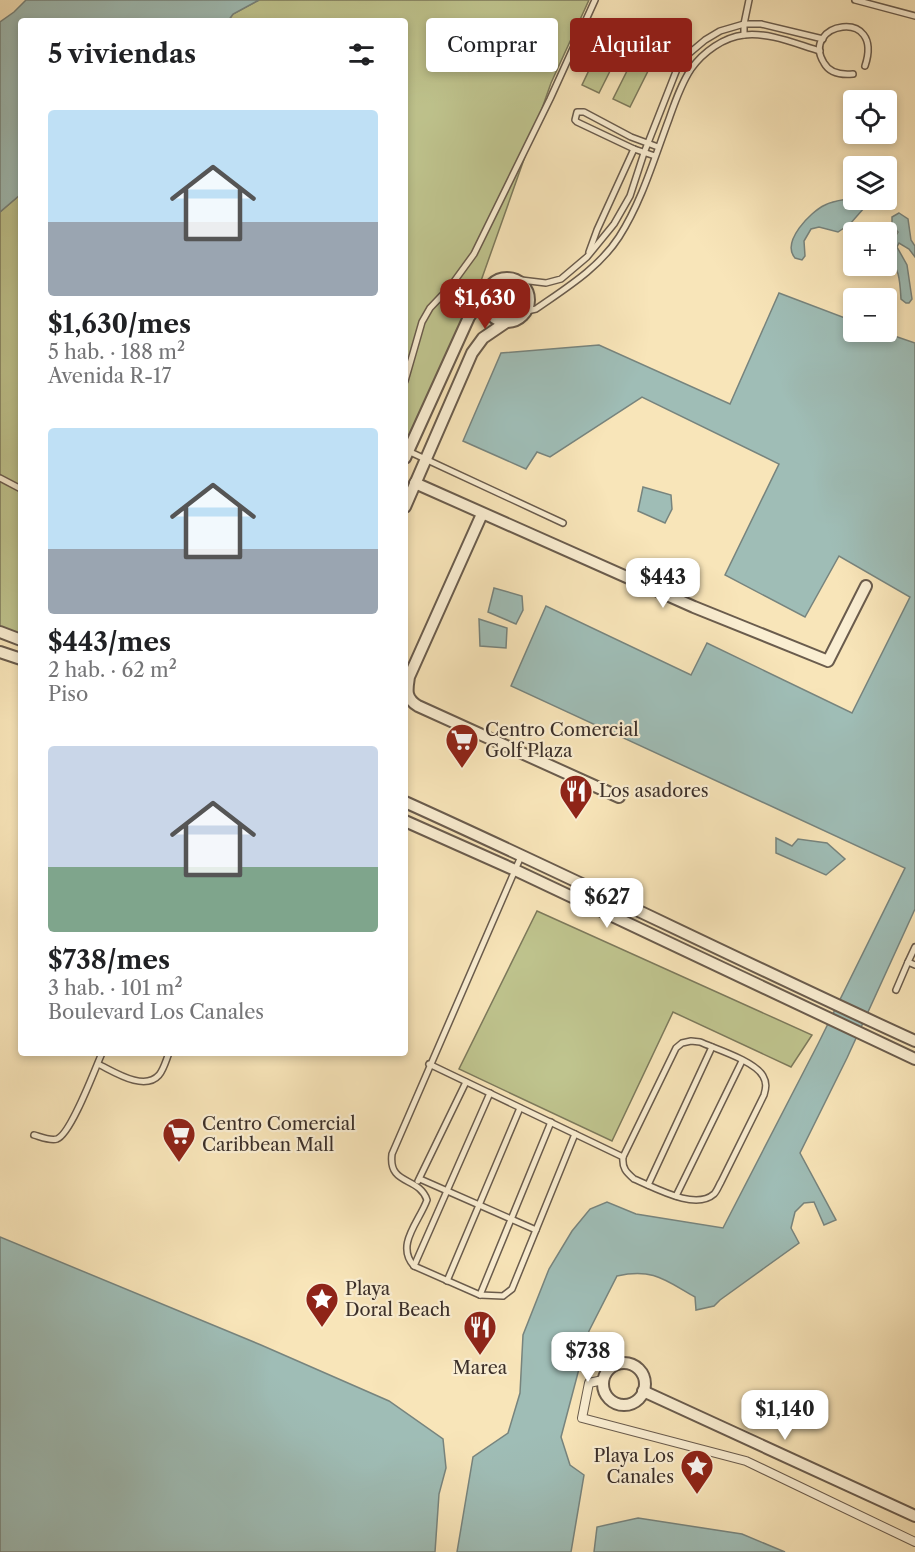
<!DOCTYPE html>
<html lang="es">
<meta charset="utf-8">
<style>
body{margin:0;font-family:"Libre Caslon Text",serif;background:#f2f2f2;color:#202124;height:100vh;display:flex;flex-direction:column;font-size:22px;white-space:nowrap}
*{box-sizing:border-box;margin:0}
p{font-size:20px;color:#757577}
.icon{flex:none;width:33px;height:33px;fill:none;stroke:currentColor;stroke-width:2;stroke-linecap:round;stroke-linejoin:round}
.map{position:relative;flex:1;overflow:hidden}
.drawer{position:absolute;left:18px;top:18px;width:390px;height:1038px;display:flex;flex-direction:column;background:#fff;border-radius:6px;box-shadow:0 3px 9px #0003}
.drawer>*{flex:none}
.hud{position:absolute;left:426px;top:18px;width:399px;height:54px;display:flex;gap:12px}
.buttons{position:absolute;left:843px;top:90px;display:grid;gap:12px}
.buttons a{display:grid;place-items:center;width:54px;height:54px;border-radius:6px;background:#fff;box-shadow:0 3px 9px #0003;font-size:30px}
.price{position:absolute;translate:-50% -51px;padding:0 14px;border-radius:12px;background:#fff;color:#222;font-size:20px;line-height:39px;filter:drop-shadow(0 2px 3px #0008)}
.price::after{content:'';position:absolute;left:50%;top:36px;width:18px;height:14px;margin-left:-9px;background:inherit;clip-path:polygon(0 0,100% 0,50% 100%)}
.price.current{background:#8f2418;color:#fff}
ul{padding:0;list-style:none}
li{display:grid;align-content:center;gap:12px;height:318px;padding:0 30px}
li span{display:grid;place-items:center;height:186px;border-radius:6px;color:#555}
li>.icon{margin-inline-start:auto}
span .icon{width:108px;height:108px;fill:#fffc;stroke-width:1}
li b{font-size:26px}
h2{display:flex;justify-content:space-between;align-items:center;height:72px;padding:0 30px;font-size:26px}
.pill{padding:0 21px;border-radius:6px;background:#fff;box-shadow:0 3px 9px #0003;font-size:21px;line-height:54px}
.pill.current{background:#8f2418;color:#fff}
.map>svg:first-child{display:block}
.green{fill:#bfc48e;stroke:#7d7a5c;stroke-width:1.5}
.water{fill:#9fbdb6;stroke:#77847e;stroke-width:1.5}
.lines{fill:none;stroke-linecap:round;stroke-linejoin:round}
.service-casing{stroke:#6a5c4d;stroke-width:8}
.pedestrian-casing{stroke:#6a5c4d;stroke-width:10}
.minor-casing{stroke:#6a5c4d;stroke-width:14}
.service{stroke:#faeed2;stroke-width:5}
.pedestrian{stroke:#faeed2;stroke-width:8}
.minor{stroke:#faeed2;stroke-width:10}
.labels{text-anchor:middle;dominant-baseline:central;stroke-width:4.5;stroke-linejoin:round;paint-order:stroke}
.poi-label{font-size:18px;fill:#3b2f29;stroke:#faeed2;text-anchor:start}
</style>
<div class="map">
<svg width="915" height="1552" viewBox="0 0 915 1552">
<rect width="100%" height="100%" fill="#f8e5b9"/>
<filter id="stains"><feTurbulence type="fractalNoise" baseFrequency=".00333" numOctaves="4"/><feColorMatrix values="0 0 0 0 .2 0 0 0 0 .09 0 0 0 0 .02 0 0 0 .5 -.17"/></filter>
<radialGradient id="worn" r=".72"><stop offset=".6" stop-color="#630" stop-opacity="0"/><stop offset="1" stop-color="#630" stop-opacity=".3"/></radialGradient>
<g class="green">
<path d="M259,0h330l-38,83 -75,212 -71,163v-437h-177l5,-7z"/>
<path d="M601,45l18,8 -20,40 -17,-8z"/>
<path d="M633,59l17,8 -20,40 -17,-8z"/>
<path d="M21,194v446l-21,-8v-420z"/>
<path d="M537,911l275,124 -21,32 -118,-55 -61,129 -153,-72z"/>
</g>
<g class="water">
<path d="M26,0h233l-26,14 -5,7h-207v173l-21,18v-190l14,-10z"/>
<path d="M853,198l18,2 -21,24 -12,8 -19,-5 -8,2 -7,12 1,15 -3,4 -7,-2c-14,-16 15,-46 30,-53 9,-5 19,-5 28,-7z"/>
<path d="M899,213l9,6 3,21 4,6v11l-6,-8 -10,-6 -2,4 10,18 5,34 -3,4h-3l-5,-4c-1,-15 -1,-33 -14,-42v-17l8,-3 3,-5 -6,-7v-8z"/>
<path d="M779,293l74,28 1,11h29l32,11v566l-68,149 -47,95 36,67 -12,5 -10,-23 -10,1 -9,9 -4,16 8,15 -79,57 -6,6 -18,4 -1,-13c-30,-17 -42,-29 -78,-21l-28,55 -28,106 9,28 14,10 -13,77h-114l16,-95 35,-24 12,-40 3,-58 26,-66 23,-38 18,-22 17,-7 29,12 87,14 95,-184 87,-176 -394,-182 35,-80 145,69 16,-32 145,70 58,-116 -71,-41 -34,61 -80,-42 54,-111 -137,-67 -92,60 -13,-5 -11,17 -63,-28 38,-88 98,-8 131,59z"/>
<path d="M643,487l28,8 1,14 -7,14 -27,-12z"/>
<path d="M494,588l28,8 1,14 -7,14 -28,-12z"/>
<path d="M479,619l28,9 -1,20 -26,-2z"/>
<path d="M776,838l16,8 6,-7 29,4 18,16 -19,16 -50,-22z"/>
<path d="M0,1237l261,108 128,56 54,38 3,29 -7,26 -4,58h-435z"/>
<path d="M638,1518l104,16 43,18h-191l3,-25z"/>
</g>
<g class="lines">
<defs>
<g id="service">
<path d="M855,0l60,16"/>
<path d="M744,35v-11l5,-24"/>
<path d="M853,74c-11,1 -23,0 -29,-11 -25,-40 61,-57 41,3"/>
<path d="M655,156l-21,-7 -57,-27 -2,-2 2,-8h7l47,25 27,10"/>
<path d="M589,252l8,-22 37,-81"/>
<path d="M513,279l33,4 15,-4 26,-22 27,-33 16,-28 14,-43 33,-84 9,-13 19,-16 15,-9 24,-7h17l62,15"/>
<path d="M527,311l9,-2c30,-21 63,-41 83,-72 23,-36 35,-78 50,-118 6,-17 12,-35 22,-50 12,-17 33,-32 53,-34 25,-3 52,9 76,16"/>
<path d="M405,381l17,-59 8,-14 20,-21 24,-33 76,-155 45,-99"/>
<path d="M408,451l155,72"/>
<path d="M0,478l21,11"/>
<path d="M522,854l-130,300c-4,32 27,22 35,46 -8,22 -32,45 -13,66l66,29 23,1 9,-7 63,-155"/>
<path d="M908,962l7,-15"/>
<path d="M896,990l12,-28 7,3"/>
<path d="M691,1041l9,1c16,7 55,19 63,34 4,7 3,12 1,19l-43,87c-2,3 -4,9 -7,12 -19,17 -60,-7 -80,-15 -8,-7 -12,-11 -11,-22l53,-109 6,-5z"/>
<path d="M98,1064c15,7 46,28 61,11 5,-6 7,-15 10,-22"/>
<path d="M429,1064l194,93"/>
<path d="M34,1135c7,2 16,6 23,4 14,-5 38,-70 45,-86"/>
<path d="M420,1179l116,51"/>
<path d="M418,1181l48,-99"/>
<path d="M648,1185l64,-138"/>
<path d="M676,1196l66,-135"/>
<path d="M414,1266l76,-173"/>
<path d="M447,1281l73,-173"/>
<path d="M480,1295l71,-173"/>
</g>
<path id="pedestrian" d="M603,1380l-14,3 -7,35 164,43 169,81"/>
<g id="minor">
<circle cx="507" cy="300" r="22"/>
<path d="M405,458l64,-141 16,-22"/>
<path d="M415,483l279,124 134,54 38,-75"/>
<path d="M405,507l67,-154 11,-15 22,-15"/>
<path d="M482,514l-73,163c-2,13 -4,21 9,29l201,91"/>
<path d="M0,632l21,8"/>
<path d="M0,652l21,7"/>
<path d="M405,802c171,77 339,161 510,239"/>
<path d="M405,821l110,49 400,189"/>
<circle cx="624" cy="1384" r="21"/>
<path d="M643,1391l272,125"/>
</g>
</defs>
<use href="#service" class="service-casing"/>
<use href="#pedestrian" class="pedestrian-casing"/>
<use href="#minor" class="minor-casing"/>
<use href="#service" class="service"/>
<use href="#pedestrian" class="pedestrian"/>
<use href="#minor" class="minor"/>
</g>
<defs>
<symbol id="supermarket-pin" viewBox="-11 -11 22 30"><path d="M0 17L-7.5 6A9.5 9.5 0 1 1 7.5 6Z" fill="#8f2418" stroke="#faeed2"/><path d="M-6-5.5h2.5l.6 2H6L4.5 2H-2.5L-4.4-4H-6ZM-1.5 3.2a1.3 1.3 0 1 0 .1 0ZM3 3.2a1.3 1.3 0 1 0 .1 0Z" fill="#fff"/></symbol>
<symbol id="restaurant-pin" viewBox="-11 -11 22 30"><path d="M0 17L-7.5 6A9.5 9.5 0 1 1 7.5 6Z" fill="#8f2418" stroke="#faeed2"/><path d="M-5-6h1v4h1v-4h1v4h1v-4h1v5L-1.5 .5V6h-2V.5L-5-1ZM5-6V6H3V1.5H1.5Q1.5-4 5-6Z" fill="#fff"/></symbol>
<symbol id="sight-pin" viewBox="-11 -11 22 30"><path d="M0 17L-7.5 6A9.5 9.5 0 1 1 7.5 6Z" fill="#8f2418" stroke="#faeed2"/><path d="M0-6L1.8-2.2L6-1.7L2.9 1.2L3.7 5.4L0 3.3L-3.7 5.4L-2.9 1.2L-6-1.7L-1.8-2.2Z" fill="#fff"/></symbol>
</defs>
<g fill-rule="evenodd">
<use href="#supermarket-pin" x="443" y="721" width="38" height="52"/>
<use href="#restaurant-pin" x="557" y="772" width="38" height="52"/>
<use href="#supermarket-pin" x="160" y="1115" width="38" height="52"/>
<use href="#sight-pin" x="303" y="1280" width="38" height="52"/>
<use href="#restaurant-pin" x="461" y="1308" width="38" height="52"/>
<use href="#sight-pin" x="678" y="1447" width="38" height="52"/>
</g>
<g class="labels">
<g class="poi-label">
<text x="485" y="730">Centro Comercial<tspan x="485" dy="21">Golf Plaza</tspan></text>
<text x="599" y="791">Los asadores</text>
<text x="202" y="1124">Centro Comercial<tspan x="202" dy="21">Caribbean Mall</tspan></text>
<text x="345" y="1289">Playa<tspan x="345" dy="21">Doral Beach</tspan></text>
<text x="480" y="1368" text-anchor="middle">Marea</text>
<text x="674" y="1456" text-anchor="end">Playa Los<tspan x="674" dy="21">Canales</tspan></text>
</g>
</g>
<rect width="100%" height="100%" filter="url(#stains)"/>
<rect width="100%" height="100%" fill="url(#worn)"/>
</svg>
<div class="buttons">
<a><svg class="icon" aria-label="locate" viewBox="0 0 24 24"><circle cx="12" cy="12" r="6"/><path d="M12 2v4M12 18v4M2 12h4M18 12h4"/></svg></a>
<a><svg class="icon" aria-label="layers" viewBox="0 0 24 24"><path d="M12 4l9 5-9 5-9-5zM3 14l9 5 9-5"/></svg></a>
<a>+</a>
<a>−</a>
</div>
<b class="price current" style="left:485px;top:330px">$1,630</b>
<b class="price" style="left:663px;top:609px">$443</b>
<b class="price" style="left:607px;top:929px">$627</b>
<b class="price" style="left:588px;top:1383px">$738</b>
<b class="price" style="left:785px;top:1441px">$1,140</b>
<div class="hud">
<a class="pill">Comprar</a>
<a class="pill current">Alquilar</a>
</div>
<section class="drawer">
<h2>5 viviendas<svg class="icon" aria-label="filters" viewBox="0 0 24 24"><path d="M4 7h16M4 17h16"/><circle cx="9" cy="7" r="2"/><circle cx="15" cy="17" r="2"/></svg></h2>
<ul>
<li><span style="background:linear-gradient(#bfe0f5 60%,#9aa5b1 0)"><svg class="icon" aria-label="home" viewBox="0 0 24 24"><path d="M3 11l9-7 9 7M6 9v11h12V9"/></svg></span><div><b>$1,630/mes</b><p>5 hab. · 188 m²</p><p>Avenida R-17</p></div></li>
<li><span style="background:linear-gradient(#bfe0f5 65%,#9aa5b1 0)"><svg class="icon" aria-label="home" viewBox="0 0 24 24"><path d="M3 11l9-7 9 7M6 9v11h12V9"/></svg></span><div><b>$443/mes</b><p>2 hab. · 62 m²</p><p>Piso</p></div></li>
<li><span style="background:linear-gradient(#c9d6e8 65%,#7fa58c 0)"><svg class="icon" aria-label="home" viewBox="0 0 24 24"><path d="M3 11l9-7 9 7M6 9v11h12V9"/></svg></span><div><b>$738/mes</b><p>3 hab. · 101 m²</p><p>Boulevard Los Canales</p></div></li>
</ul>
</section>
</div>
